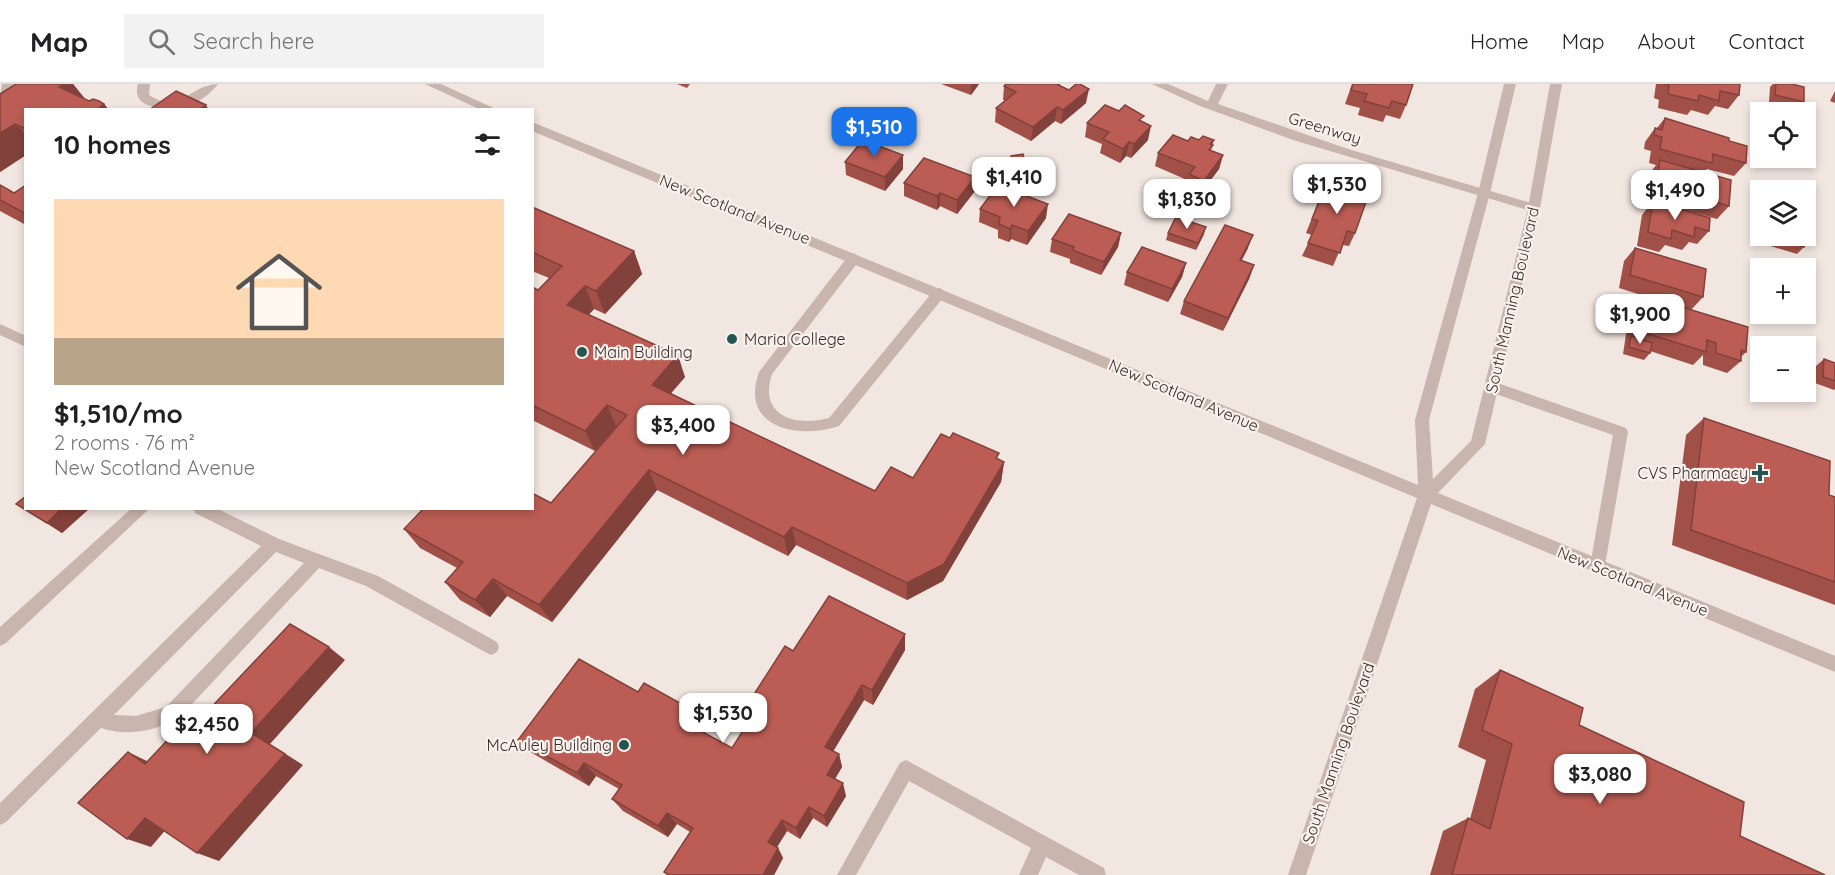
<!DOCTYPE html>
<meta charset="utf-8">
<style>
body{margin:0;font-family:Quicksand,sans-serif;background:#f2f2f2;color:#202124;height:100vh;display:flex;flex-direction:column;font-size:22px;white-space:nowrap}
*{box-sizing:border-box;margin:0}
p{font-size:20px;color:#757577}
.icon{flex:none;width:33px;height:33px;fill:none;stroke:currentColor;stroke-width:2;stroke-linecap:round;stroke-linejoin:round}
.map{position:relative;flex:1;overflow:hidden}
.side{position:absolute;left:24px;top:24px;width:510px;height:402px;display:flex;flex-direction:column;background:#fff;border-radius:0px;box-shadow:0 3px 9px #0003}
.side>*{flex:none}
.buttons{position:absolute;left:1750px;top:18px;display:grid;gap:12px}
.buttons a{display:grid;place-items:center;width:66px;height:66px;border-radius:0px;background:#fff;box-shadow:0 3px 9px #0003;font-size:30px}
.price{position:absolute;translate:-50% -51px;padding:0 14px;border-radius:12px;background:#fff;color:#222;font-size:20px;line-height:39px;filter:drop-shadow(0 2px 3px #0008)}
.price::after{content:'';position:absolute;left:50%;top:36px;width:18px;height:14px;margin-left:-9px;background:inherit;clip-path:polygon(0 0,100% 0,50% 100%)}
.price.on{background:#1a73e8;color:#fff}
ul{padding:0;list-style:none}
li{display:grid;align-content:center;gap:12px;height:318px;padding:0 30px}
li span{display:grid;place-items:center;height:186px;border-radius:0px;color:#555}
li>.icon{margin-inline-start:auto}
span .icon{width:108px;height:108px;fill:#fffc;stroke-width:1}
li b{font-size:26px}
h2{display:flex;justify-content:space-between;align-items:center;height:72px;padding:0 30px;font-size:26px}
header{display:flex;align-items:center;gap:36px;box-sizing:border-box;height:84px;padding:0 30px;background:#fff;border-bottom:2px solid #e0e0e0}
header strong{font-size:28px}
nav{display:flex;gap:33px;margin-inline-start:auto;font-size:21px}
.search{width:420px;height:54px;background:#f2f2f2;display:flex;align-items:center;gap:15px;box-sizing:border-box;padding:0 21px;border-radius:0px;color:#757577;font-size:22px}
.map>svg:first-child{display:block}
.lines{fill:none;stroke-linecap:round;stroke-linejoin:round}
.service{fill:#c8b5ad;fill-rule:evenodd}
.minor{fill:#c8b5ad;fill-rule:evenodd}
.tertiary{fill:#c8b5ad;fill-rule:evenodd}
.wall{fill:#a15048}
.shaded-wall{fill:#83413b}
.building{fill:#bb5d54;stroke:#83413b;stroke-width:1.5}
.poi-dot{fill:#245550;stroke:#f9f1ec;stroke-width:2}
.labels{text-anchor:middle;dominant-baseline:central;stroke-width:4.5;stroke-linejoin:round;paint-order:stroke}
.street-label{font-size:16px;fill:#372d2b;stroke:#f9f1ec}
.poi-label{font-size:16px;fill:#372d2b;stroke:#f9f1ec;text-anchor:start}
</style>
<header>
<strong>Map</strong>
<div class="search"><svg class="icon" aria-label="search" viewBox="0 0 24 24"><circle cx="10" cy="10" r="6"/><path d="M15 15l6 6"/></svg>Search here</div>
<nav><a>Home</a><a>Map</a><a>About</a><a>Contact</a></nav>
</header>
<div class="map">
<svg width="1835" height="791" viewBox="0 0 1835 791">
<rect width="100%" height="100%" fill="#f1e6e0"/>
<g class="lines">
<g class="service">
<path d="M2,0h12l-10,14 -4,1z"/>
<path d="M138,0h12l-1,11c30,20 43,-11 69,-11 -7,9 -16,16 -26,20 -16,6 -63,9 -54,-20z"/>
<path d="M854,169l6,5 -1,3 -87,113c-14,42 23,53 57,44l106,-129 5,-1 7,5 -108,133c-41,14 -100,2 -80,-54l90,-117z"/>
<path d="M0,240l26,12v11l-26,-12z"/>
<path d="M1492,297l134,47 2,4 -24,139 -6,2 -6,-2 -2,-5 23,-131 -126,-44 -2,-4 2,-4z"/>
<path d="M132,424h18l-144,135 -6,3v-19z"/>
<path d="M193,424h23l63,31 99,37 119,66 2,5 -2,5 -6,3 -6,-3 -119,-66 -47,-18 -141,151c-26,12 -49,18 -77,9l-95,94 -6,3v-22l261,-257 -66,-33zM276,468l28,11 -138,144 -30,9 -22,-1z"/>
<path d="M906,676l198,108 2,7h-27l-33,-18 -8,18h-19l12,-27 -122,-67 -53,94h-19l63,-112z"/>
</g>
<path class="minor" d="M1152,0h16l40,17 8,-17h12l-10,20 130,45 190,56 2,3 -6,4 -241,-72 -93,-34z"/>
<g class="tertiary">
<path d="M425,0h16l57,26h-17z"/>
<path d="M1504,0h12l-26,109 -61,227 4,59 38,-38 57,-233 22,-124h12l-22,124 -55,236 -47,49 397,163v16l-404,-168 -125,371h-18l129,-377 -885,-367v-9l886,363 -3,-65 63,-227z"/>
</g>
</g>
<g class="wall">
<path d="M16,0h57l13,16 18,4 5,6h-83v45l-26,17v-78z"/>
<path d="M677,0h13l-3,4z"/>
<path d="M941,0h38l-8,11z"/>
<path d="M1060,0v1l26,18 -25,21 -6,-3 -24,20 -36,-19 1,-14 9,-8h-2l1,-14z"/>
<path d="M1352,0h61l-7,21 -6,14 -14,-4 -3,7 -25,-7 2,-7 -15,-4z"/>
<path d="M1656,0h84l-1,11 -11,14 -13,-3 -7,9 -17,-5 -4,5 -29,-7 1,-8 -5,-2z"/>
<path d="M1773,0h19l12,18 -7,7 -28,-7 1,-15z"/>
<path d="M1835,7v12l-5,-2z"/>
<path d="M1665,34l64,23 17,22 -12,13 -27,-7 -3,3 25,34 -12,13 -69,-19 2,-12 -3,-1 3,-14 6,-8 -7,-2 2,-12 -7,-2 1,-7 10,-14h2z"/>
<path d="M1142,38l6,18 -17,18 -5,-2 -6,7 -20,-10 2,-9 -17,-7 2,-14z"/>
<path d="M1199,56h15l-3,10 12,5 -4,14 -19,25 -15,-6 2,-8 -32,-14 3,-13 30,-12z"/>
<path d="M903,71v14l-18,22 -39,-16 -1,-13z"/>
<path d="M1011,72l13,13 -11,1 -3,-6z"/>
<path d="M1333,96l27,17 -5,36 -6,13 -7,-1 -9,21 -31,-10 10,-21 -6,-2 13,-33 6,-14 5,2z"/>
<path d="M904,99l71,8 -18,23 -17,-8 -3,4 -33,-14z"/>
<path d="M0,101l14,8 12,-8v40l-26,-14z"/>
<path d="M1653,117l56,30 -12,13 -8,-2 -7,8 -17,-5 -6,7 -22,-6 5,-31z"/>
<path d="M532,123l102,44 8,23 -37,40 -11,-5 -5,5 96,63 -14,16 204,98 38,-13 85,-19 6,3 -3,20 -58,99 -36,19 -111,-55 -8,11 -131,-66 -105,132 -45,-26 -17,21 -30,-17 -15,-18 12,-14 -37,-20 -16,-19 147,-26 66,-76 -22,24 -63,-31v-133l6,3 11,-12 -17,-7z"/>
<path d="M980,125l66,9 -19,27 -16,-6 -2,3 -11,-4v-8l-19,-8z"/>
<path d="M1121,149l-3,14 -17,28 -31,-12v-4l-20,-7 2,-13z"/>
<path d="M1168,149l36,1 -8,16 -30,-10z"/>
<path d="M1767,152h38l-1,11 -7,7 -30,-9z"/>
<path d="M1248,164l-7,13 13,4 -5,14 -26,52 -43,-17 4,-13z"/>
<path d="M1635,164l68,49 -12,13 55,42 -5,5v4l-14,12 -24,-8v-10l-10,10 -43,-14v2l-6,7 -21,-6 7,-46 11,-13 -22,-7 5,-27z"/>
<path d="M1186,179l-4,14 -14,25 -44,-17 3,-13z"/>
<path d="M1824,275l11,4v26l-1,1 -19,-7 1,-17z"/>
<path d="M1704,334l125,77 6,2v108l-163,-60 14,-110z"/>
<path d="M16,420l10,4h64l-28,25z"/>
<path d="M905,550v16l-32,55 -9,-5 -31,51 6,3 3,13 -7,12 11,17 -19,31 -14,-9 -13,21 -13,-8 -10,16 1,1 5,10 -9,17h-107l-3,-3 26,-40 -13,-8 -9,13 -45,-26 -11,-12 7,-10 -23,-13 -7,10 -57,-33 -14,-13 120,-48 58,20 8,15 -3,4 31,17 24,-37 -5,-12 42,-48z"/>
<path d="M1500,586l240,166 85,39h-395l13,-44 25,-13 2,1 16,-59 -28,-13 17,-58z"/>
</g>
<g class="shaded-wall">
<path d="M64,0h9l16,20 -30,-17z"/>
<path d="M971,0h8l-8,11z"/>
<path d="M1089,5l-3,14 -25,21 2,-14z"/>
<path d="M104,20l5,6h-7l-2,-3z"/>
<path d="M206,21l3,5h-10z"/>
<path d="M1057,23l-2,14 -24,20 2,-14z"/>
<path d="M15,40l11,11v20l-26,17v-39z"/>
<path d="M1151,42l-3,14 -17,18 3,-14z"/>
<path d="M1129,58l-3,14 -6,7 3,-14z"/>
<path d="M903,71v14l-18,22v-14z"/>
<path d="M1223,71l-4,14 -19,25 4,-13z"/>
<path d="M1025,78l-1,7 -11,1 1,-7z"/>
<path d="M975,93v14l-18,23v-14z"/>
<path d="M940,109v13l-3,4v-14z"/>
<path d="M1048,120l-2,14 -19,27 1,-14z"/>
<path d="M1012,141l-1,14 -2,3 1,-13z"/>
<path d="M1206,143l-2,7 -8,16 2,-7z"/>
<path d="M1121,149l-3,14 -17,28 3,-13z"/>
<path d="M1253,151l-5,13 -13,25 5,-13z"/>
<path d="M634,167l8,23 -37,40 -9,-23z"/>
<path d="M1186,179l-4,14 -14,25 4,-13z"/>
<path d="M1254,181l-5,14 -26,52 5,-13z"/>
<path d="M585,202l9,23 -17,18 -10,-22z"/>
<path d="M678,271l7,22 -25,29 -8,-21z"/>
<path d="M607,321l9,21 -21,25 -10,-20z"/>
<path d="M1004,378l-3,20 -58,99 -36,19v-17z"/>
<path d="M649,386l8,20 -105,132 -13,-17z"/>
<path d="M62,424h28l-28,25 -15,-10z"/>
<path d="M792,443l4,18 -8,11 -4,-19z"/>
<path d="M493,495l14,17 -17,21 -15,-17z"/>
<path d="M905,550v16l-32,55 -1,-15z"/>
<path d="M329,563l16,13 -75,84 33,21 -84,96 -22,-8 54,-120z"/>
<path d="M862,601l2,15 -36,60 -3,-13z"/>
<path d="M696,628l8,15 -8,11 -8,-14z"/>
<path d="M128,668l23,11 -6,1z"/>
<path d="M839,670l3,13 -12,20 -3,-12z"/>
<path d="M584,679l12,13 -7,10 -12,-13z"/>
<path d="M843,699l3,13 -19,31 -3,-11z"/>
<path d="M809,723l4,11 -13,21 -4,-11z"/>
<path d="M667,729l10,11 -9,13 -10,-11z"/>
<path d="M145,734l23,9 -17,20 -24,-8z"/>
<path d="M782,736l5,11 -13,21 -6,-10z"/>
<path d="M778,764l5,10 -9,17h-11z"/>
</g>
<g class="building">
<path d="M16,0h48l-5,3 30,14 4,-2 6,2 5,3 -4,3 6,3h-80v19l-11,-5 -15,9v-39z"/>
<path d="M1006,0h53l-1,1 11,5 7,-6h4l9,5 -26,21 -6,-3 -24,20 -37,-19 20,-16 -12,-6z"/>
<path d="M1353,0h60l-7,21 -14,-4 -3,7 -25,-7 3,-7 -16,-4z"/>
<path d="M1664,0h76l-1,11 -19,-4 -1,10 -20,-6 -1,6 -30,-7 1,-8z"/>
<path d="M1776,0h16l12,3v15l-29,-7z"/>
<path d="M176,7l30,14 -7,5h-50z"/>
<path d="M1105,21l14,6 6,-6 19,11 -5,4 12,6 -17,18 -5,-2 -6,7 -20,-10 6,-7 -22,-9z"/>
<path d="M1665,34l64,20v3l18,5 -1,17 -33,-9 -1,9 -52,-14 2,-12 -8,-2 1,-7 7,2z"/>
<path d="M1173,51l15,6 3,-4 8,3 4,-4 11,4 -4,4 3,1 -4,5 14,5 -19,26 -15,-7 6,-7 -37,-14z"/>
<path d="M863,56l40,15 -18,22 -40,-15z"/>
<path d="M1023,70l2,8 -11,1 -3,-7z"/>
<path d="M924,74l51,19 -18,23 -17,-7 -3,3 -33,-13z"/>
<path d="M1660,76l71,20 -2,26 -70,-20 2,-12 -3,-1z"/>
<path d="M1333,96l30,9 -3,8 7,2 -12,34 -8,-2 -7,22 -32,-10 10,-22 -6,-2 13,-33 5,2z"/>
<path d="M0,101l14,8 12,-8v29l-26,-14z"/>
<path d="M998,101l50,19 -20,27 -16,-6 -2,4 -11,-5 1,-7 -20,-8z"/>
<path d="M1653,117l57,17 -1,13 -14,-4 -1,10 -22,-7 -1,9 -23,-7z"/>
<path d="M532,123l102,44 -38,40 -11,-5 -18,19 111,50 -26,30 223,106 16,-24 22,11 28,-44 9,4 3,-5 46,20 -3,5 8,4 -60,102 -37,19 -115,-56 -8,10 -135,-67 -110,135 -46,-26 -18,21 -30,-18 18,-20 -59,-33 20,-21h108v-15l19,10 76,-88 -20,-10 -22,26 -53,-26v-118l6,3 24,-24 -30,-14z"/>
<path d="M1069,130l52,19 -17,29 -32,-12 2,-3 -22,-8z"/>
<path d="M1176,133l30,10 -8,16 -30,-10z"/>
<path d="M1225,141l28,10 -13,25 14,5 -26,53 -44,-17z"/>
<path d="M1774,152h31l-1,11 -31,-9z"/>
<path d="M1142,163l44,16 -14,26 -45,-17z"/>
<path d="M1635,164l71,21 -3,28 -73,-22z"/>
<path d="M1642,211l106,32 -2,25 -5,-2v11l-25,-8v-10l-9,-3 -1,12 -70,-22z"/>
<path d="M1631,252l21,7 -2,10 -21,-6z"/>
<path d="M1824,275l11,4v18l-12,-4z"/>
<path d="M1704,334l126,43 -1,34 6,2v85l-144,-52z"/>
<path d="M26,412v12h36l-15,15 -31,-19z"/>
<path d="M829,512l76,38 -33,56 -10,-5 -37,62 14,7 -12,21 16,8 -19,33 -15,-9 -13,21 -14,-8 -14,22 10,6 -15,27h-94l-5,-3 29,-44 -26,-15 -9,13 -46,-27 10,-14 -38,-22 -7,10 -59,-33 61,-81 59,33 6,-9 52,29 -8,12 44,24 28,-44 -9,-5 34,-53 8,5z"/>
<path d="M290,540l39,23 -78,86 34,21 -88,99 -52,-35 -18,21 -49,-36 50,-51 17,12 32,-34 8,5z"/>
<path d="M1500,586l83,38 -4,17 165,77 -4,34 85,39h-373l16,-57 22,11 22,-85 -30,-14z"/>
</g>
<g class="poi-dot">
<circle cx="732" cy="255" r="6"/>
<circle cx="582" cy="268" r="6"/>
<path d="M1757 380h6v6h6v6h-6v6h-6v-6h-6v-6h6z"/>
<circle cx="624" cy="661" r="6"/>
</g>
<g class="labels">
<g class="street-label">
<text transform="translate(1325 44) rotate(17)">Greenway</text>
<text transform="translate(735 125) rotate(22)">New Scotland Avenue</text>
<text transform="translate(1512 216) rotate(-77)">South Manning Boulevard</text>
<text transform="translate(1184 311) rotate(23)">New Scotland Avenue</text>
<text transform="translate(1633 497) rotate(22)">New Scotland Avenue</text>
<text transform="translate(1338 669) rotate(-71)">South Manning Boulevard</text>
</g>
<g class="poi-label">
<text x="744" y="255">Maria College</text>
<text x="594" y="268">Main Building</text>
<text x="1748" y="389" text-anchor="end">CVS Pharmacy</text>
<text x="612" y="661" text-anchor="end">McAuley Building</text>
</g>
</g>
</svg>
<div class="buttons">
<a><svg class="icon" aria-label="locate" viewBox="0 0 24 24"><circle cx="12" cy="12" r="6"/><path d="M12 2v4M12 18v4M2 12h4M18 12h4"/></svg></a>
<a><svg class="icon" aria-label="layers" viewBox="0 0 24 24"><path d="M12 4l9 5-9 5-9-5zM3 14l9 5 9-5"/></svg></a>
<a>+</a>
<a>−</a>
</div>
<b class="price on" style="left:874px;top:74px">$1,510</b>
<b class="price" style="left:1014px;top:124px">$1,410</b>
<b class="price" style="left:1337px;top:131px">$1,530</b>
<b class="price" style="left:1675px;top:137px">$1,490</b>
<b class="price" style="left:1187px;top:146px">$1,830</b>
<b class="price" style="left:1640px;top:261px">$1,900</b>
<b class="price" style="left:683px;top:372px">$3,400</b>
<b class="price" style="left:723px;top:660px">$1,530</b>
<b class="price" style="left:207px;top:671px">$2,450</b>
<b class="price" style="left:1600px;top:721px">$3,080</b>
<section class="side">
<h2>10 homes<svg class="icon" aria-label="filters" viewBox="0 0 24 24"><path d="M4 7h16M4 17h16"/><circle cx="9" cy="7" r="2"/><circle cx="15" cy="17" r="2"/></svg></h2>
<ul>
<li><span style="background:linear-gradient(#ffd9b3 75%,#b9a48a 0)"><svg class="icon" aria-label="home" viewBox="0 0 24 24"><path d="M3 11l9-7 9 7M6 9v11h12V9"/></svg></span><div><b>$1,510/mo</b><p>2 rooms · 76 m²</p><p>New Scotland Avenue</p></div></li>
</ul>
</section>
</div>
